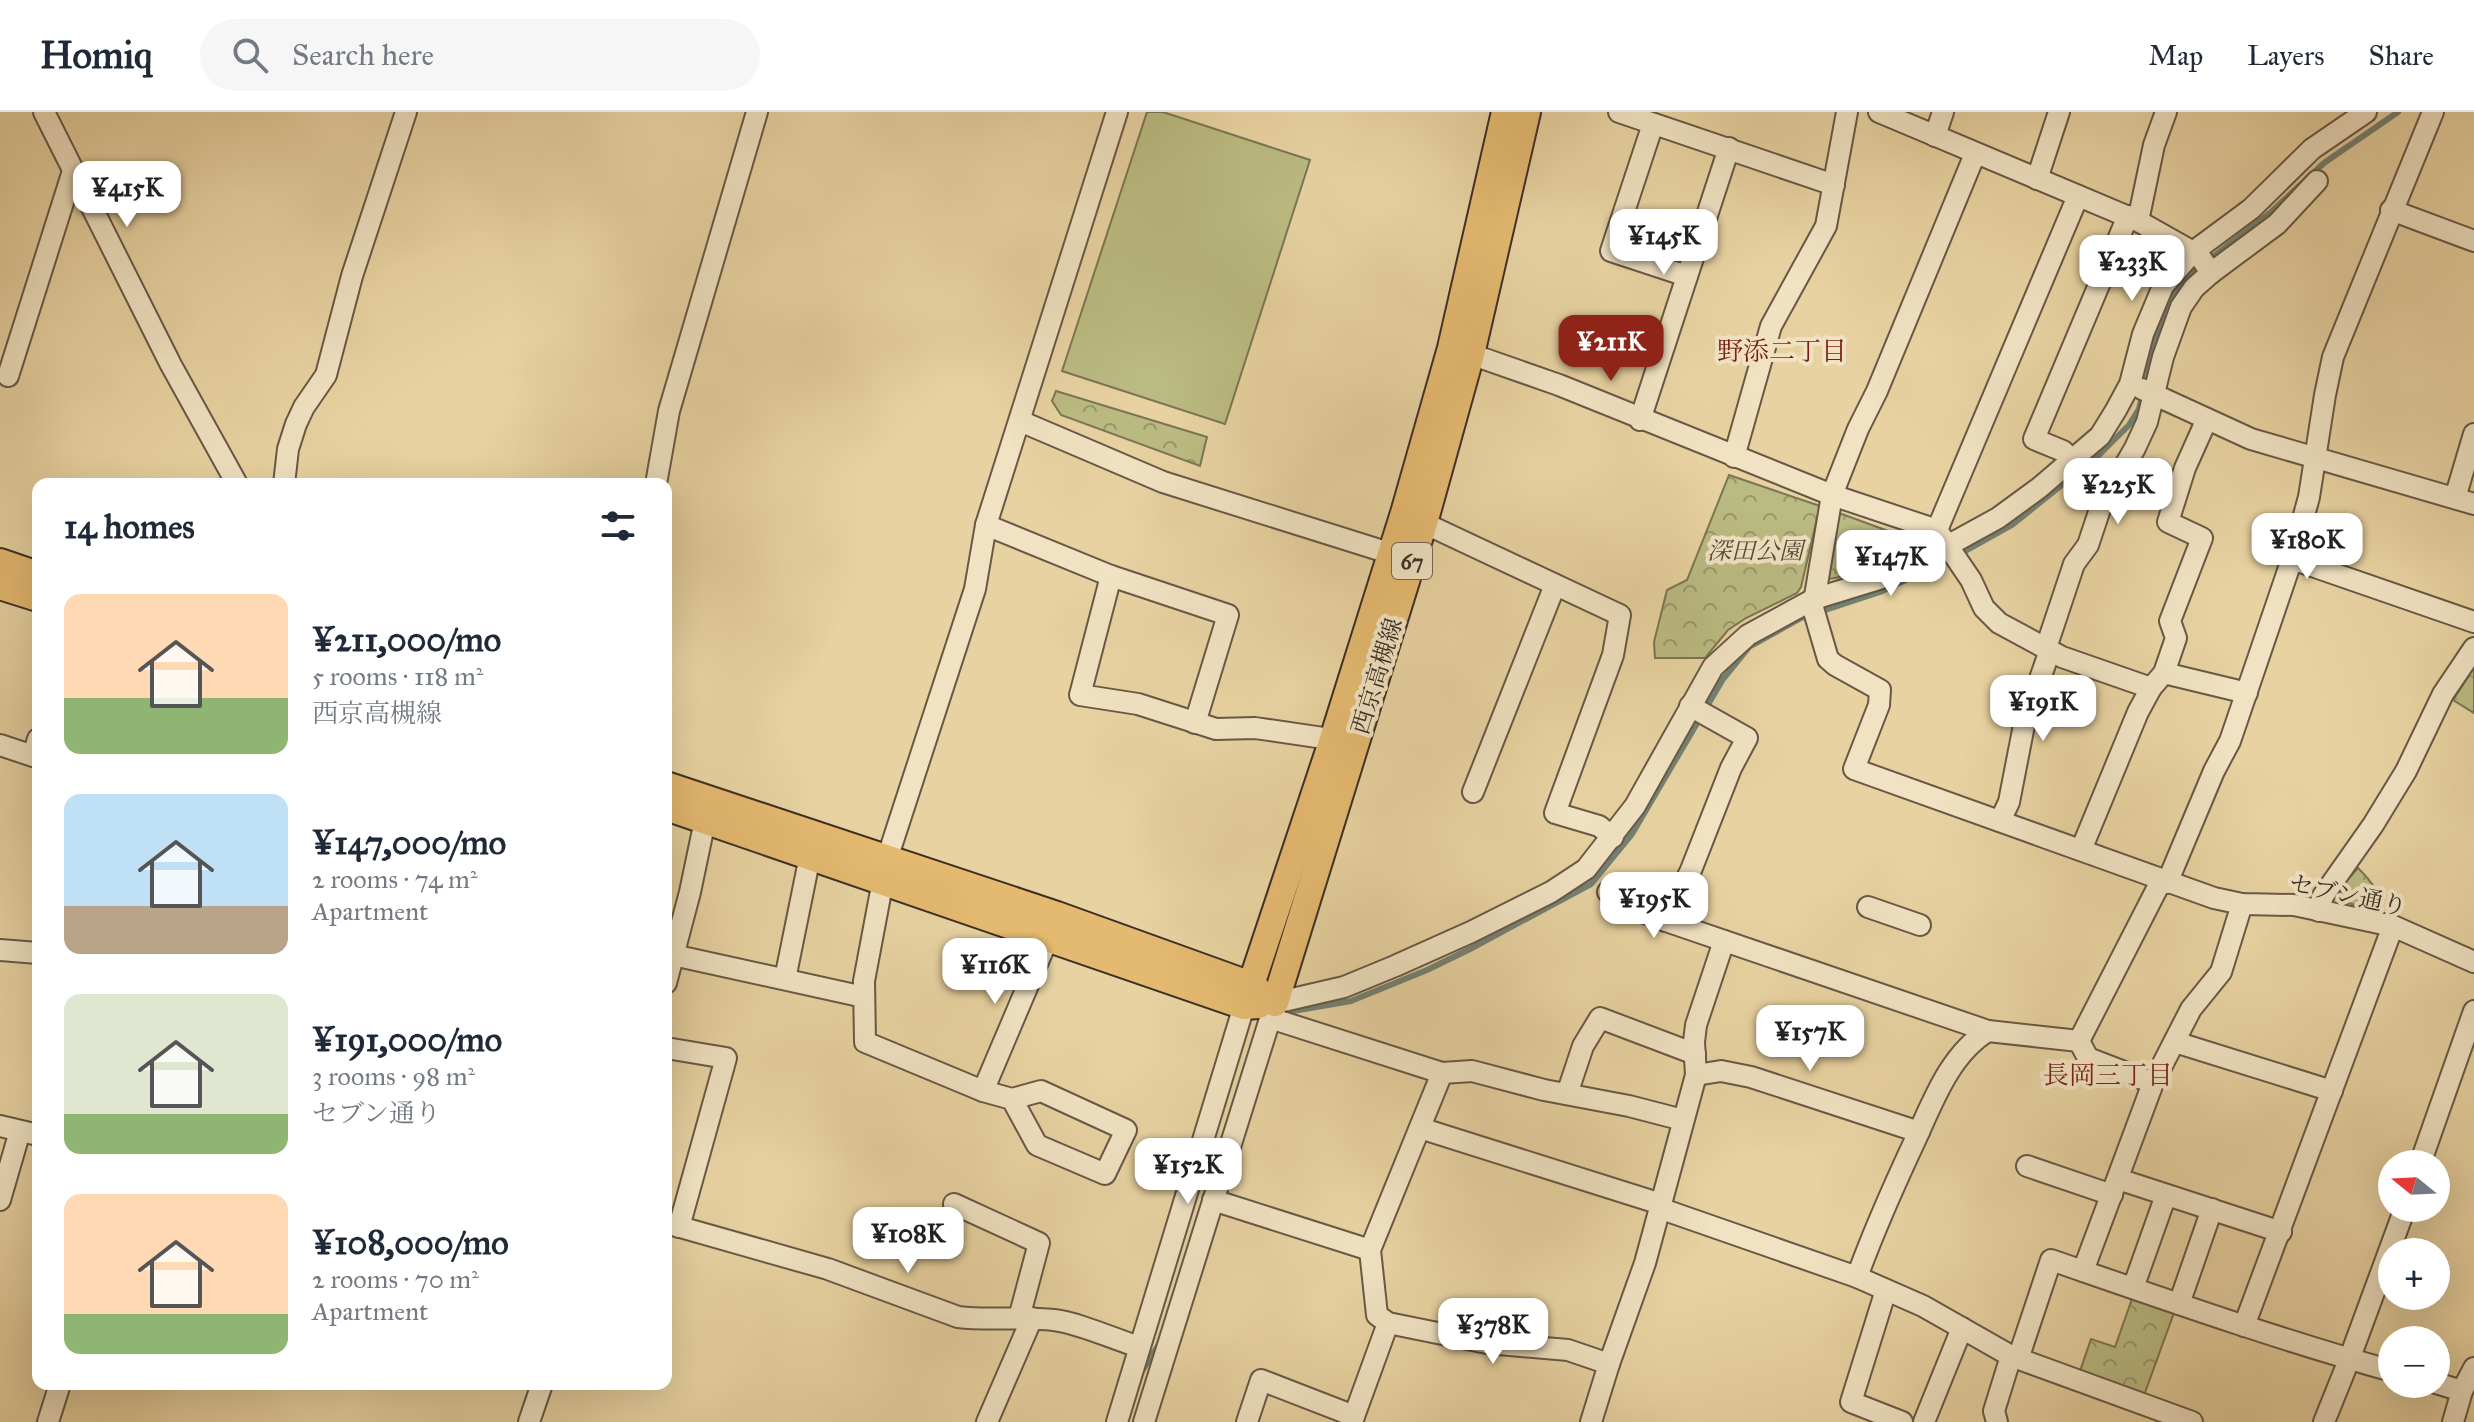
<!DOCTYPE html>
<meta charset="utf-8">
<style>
body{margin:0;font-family:"IM FELL Great Primer","Noto Serif JP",serif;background:#f6f6f7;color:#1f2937;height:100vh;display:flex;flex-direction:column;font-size:30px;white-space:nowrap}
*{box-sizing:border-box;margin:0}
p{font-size:26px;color:#747a83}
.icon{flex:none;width:44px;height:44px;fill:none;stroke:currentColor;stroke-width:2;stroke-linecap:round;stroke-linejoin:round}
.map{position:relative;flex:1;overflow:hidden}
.panel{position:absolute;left:32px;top:366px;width:640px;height:912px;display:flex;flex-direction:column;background:#fff;border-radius:16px;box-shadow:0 8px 32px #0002}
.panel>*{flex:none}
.needle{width:52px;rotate:288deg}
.fabs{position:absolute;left:2378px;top:1038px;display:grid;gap:16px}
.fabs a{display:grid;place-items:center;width:72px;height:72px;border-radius:50%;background:#fff;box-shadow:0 8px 32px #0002;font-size:40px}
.price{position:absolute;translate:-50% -68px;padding:0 18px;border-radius:16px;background:#fff;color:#222;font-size:26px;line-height:52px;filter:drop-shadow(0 2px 4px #0008)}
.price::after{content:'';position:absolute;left:50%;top:48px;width:24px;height:18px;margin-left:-12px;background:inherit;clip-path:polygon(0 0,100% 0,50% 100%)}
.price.on{background:#8f2418;color:#fff}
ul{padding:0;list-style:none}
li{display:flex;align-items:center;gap:24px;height:200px;padding:0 32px}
li span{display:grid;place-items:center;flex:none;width:224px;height:160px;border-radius:16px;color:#555}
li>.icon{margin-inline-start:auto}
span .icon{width:96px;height:96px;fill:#fffc;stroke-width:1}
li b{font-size:34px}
h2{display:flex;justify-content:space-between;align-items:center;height:96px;padding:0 32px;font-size:34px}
header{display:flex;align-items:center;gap:48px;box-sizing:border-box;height:112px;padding:0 40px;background:#fff;border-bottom:2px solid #e0e1e3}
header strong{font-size:38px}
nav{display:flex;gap:44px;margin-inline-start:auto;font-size:28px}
.search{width:560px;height:72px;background:#f6f6f7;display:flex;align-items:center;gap:20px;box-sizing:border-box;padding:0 28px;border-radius:44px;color:#747a83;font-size:30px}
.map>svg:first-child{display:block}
.park{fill:url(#park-crowns);stroke:#7c7554;stroke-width:2}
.garden{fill:#babb82;stroke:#7c7554;stroke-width:2}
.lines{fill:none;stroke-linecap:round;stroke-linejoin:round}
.stream{stroke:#738173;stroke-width:6}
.minor-casing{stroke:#685846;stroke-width:24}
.major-casing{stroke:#3d2f27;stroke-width:30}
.minor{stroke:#f0e2c2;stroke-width:20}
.major{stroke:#e4b970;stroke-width:26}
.labels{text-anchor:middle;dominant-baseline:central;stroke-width:8;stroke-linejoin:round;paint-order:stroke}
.shield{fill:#f0e2c2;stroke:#736556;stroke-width:2}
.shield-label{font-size:22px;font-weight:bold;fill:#3d2f27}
.park-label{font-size:24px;font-style:italic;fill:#564b39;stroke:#f0e2c2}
.street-label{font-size:24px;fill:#3d2f27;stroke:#f0e2c2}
.neighbourhood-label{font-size:26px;fill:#7a1f14;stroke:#f0e2c2}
</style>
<header>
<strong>Homiq</strong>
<div class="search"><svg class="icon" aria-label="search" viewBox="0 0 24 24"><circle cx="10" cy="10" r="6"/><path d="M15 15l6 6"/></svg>Search here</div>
<nav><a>Map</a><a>Layers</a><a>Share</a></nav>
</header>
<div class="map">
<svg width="2474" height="1310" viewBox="0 0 2474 1310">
<defs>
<pattern id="park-crowns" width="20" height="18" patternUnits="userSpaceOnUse" patternTransform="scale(2)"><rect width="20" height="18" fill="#babb82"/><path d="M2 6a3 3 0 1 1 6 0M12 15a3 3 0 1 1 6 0" fill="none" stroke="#98986a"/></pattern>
</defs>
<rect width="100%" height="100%" fill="#e8d2a1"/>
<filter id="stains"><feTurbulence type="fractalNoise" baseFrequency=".0025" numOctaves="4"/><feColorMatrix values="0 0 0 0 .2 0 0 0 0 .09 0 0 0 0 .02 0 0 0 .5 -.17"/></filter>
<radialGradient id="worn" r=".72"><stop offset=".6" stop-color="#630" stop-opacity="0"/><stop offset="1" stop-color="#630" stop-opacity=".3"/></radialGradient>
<g class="park">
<path d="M1056,279l151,46 -7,29 -139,-51 -9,-14z"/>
<path d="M1729,363l91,31 -19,81 -4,6 -51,25 -18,12 -23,28h-50l-1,-16 13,-52 20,-10z"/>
<path d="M1842,402l73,27v5c-28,16 -54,28 -86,33l-3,-7 13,-57z"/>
<path d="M2474,556v45l-21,-13z"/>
<path d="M2358,756c13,13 23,25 23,43l-37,-9c-11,-12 6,-24 14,-34z"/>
<path d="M2133,1184l42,14 -32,88 -64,-24 12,-35 24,8z"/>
</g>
<path class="garden" d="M1147,0h16l147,48 -85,264 -163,-53z"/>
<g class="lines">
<g class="stream">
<path d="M1960,442l52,-29 87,-70 30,-30 10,-16 23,-92 10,-20 20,-24 79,-61 53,-49 74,-51"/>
<path d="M1293,899l58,-10 76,-31 43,-21 121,-65 41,-50 91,-155 26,-32 52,-29 79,-26 70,-33"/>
<path d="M1140,1262l20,-31"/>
</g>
<defs>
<g id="minor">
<path d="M44,0l127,253 66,119"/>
<path d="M1619,0l215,73"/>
<path d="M1879,0l259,109 55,31 8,6 10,15 -17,15 -13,19 -18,50 -16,65 -12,26 -35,61 -12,36 -14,19 -28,84"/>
<path d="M1653,12l-42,127 76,25"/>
<path d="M1935,24l8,-24"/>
<path d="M1975,42l-98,237 -19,38 -26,66 -19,113 15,51 7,6 45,25 -1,15 -25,64 360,129 28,6 52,1 99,21 81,36"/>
<path d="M2037,67l22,-67"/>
<path d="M2391,98l83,31"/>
<path d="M2138,109l16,-76 12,-33"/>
<path d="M2211,161l66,-49 40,-43"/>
<path d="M1459,238l100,35 273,110 105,35 34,50 13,28 15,15 63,34 89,31"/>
<path d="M8,264l65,-205"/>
<path d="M2142,277l109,50 223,65"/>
<path d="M1640,308l89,-272"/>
<path d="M1020,309l143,61 242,76"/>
<path d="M1734,345l37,-131 55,-100 21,-114"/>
<path d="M2072,348l-9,-9 -29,-12 94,-223"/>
<path d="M284,372l4,-35 8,-25 8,-17 22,-32 26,-99 54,-164"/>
<path d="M656,372l13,-73 88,-299"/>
<path d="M2455,386l19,-64"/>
<path d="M1411,405l209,98 -7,40 -58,158 44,13 14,11"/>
<path d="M986,413l125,51 117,39 -33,108"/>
<path d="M1937,418l141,-334"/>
<path d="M2292,447l182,63"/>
<path d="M1111,464l-31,119 58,9 78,25 39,-1 89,13"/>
<path d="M2164,561l83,20"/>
<path d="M0,633l33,11 5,-17"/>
<path d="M1473,680l82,-207"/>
<path d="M2000,709l9,-19 15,-77 26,-75"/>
<path d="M2081,738l57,-138 13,-24 13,-15 12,-35 -6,-17 32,-83 -34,-16 17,-54 22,-49"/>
<path d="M2167,771l47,-112 16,-30 62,-182 17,-62 16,-102 8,-38 100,-245"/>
<path d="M1608,780l17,13 41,16 322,110 91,10 82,-160"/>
<path d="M1868,795l52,18"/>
<path d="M2319,799l4,-15 50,-71 33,-54 37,-77 31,-46"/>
<path d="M1666,809l25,-51 40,-102 16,-30 -57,-32"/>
<path d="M0,838l38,3"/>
<path d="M673,843l191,42"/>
<path d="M785,867l25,-123"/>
<path d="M666,871l24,-91 18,-86"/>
<path d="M1270,906l172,55 30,-2 72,19 85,16 54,14"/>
<path d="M2079,929l9,17 65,25"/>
<path d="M2175,930l157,49"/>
<path d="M666,936l60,10 -47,169"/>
<path d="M1442,961l-72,177 7,65 11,8 99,20 81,7 41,14"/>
<path d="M1696,963l25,-4 30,6 168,55"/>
<path d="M983,979l65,-153"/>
<path d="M1567,982l16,-48 17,-28 95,36"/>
<path d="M1012,987l25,46 68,29 21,-44 -85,-39 -29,8 -29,-8 -118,-49 -1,-61 23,-122 88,-270 11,-64 131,-413"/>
<path d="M0,1014l38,9"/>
<path d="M1420,1016l241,76"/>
<path d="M2420,1052l54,-153"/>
<path d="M2027,1054l85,29"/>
<path d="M2118,1067l163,53"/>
<path d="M0,1088l20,-69"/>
<path d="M1213,1088l157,50"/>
<path d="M954,1092l85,39 -20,75"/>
<path d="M1659,1096l198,69 66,29 88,50 181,66"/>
<path d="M666,1111l162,46 130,48c32,4 64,-1 96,3 25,3 60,19 85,27"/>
<path d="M2083,1159l70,-188 38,-74 30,-37 21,-68"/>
<path d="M1857,1165c16,-44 35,-87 55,-130 19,-40 36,-92 76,-116"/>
<path d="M2133,1176l33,-93"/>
<path d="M1886,1178l-35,112 51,20"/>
<path d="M2179,1192l33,-95"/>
<path d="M2244,1214l149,-400"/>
<path d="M2018,1247l33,-99c113,39 226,79 341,111"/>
<path d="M2436,1271l26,8"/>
<path d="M48,1310l12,-38"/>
<path d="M529,1310l13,-38"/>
<path d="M987,1310l45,-104"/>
<path d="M1117,1310l127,-416"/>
<path d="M1144,1310l131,-419 69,-16 51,-21 76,-34 80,-40 35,-23 49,-63 78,-139 35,-32 66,-36 65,-20 68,-33 51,-28 41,-30 61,-52 16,-26 14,-26 13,-50 20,-48 30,-34 58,-43 61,-60 54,-37"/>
<path d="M1247,1310l14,-42 93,36"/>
<path d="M1352,1310l36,-99"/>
<path d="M1591,1310l18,-58 36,-101 51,-188 -2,-33 2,-17 28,-84"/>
<path d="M1924,1310l38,-94"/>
<path d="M1997,1310l-3,-11 17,-55"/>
<path d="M2324,1310l25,-62 56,-152"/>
<path d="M2453,1310l9,-31 12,-23"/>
</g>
<g id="major">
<path d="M0,450l38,13"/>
<path d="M0,474l38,12"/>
<path d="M666,673l391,130 194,70 14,11"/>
<path d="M666,695l578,199 15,-1"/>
<path d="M1275,891l149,-480 47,-169 56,-242"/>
<path d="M1244,894l89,-267 71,-226 47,-165 54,-236"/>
</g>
</defs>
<use href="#minor" class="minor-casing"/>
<use href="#major" class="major-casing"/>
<use href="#minor" class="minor"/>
<use href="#major" class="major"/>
</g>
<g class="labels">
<rect class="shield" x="1392" y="431" width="40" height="36" rx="6"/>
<g class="shield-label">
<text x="1412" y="449">67</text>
</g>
<g class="park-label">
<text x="1755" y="439">深田公園</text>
</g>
<g class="street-label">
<text transform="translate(1377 564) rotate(-73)">西京高槻線</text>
<text transform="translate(2348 783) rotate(12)">セブン通り</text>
</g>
<g class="neighbourhood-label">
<text x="1782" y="239">野添二丁目</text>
<text x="2108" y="963">長岡三丁目</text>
</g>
</g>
<rect width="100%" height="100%" filter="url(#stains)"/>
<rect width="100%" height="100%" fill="url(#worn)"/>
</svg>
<div class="fabs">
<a><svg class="needle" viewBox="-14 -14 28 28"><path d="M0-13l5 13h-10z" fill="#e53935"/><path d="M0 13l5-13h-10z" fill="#747a83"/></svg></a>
<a>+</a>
<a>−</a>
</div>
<b class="price" style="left:127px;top:117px">¥415K</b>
<b class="price" style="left:1664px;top:165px">¥145K</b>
<b class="price" style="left:2132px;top:191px">¥233K</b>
<b class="price on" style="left:1611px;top:271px">¥211K</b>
<b class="price" style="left:2118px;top:414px">¥225K</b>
<b class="price" style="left:2307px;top:469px">¥180K</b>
<b class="price" style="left:1891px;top:486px">¥147K</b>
<b class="price" style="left:2043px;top:631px">¥191K</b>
<b class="price" style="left:1654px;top:828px">¥195K</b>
<b class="price" style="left:995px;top:894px">¥116K</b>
<b class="price" style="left:1810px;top:961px">¥157K</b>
<b class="price" style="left:1188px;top:1094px">¥152K</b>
<b class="price" style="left:908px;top:1163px">¥108K</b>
<b class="price" style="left:1493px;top:1254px">¥378K</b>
<section class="panel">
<h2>14 homes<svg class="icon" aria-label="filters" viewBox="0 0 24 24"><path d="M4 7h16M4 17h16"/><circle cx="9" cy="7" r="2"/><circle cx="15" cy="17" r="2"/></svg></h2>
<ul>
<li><span style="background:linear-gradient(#ffd9b3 65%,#8fb573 0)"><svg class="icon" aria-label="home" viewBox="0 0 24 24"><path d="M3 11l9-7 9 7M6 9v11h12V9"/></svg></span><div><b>¥211,000/mo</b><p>5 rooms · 118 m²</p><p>西京高槻線</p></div></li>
<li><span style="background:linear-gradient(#bfe0f5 70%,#b9a48a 0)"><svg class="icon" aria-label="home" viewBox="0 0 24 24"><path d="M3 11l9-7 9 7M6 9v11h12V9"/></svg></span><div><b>¥147,000/mo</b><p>2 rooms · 74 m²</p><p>Apartment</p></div></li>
<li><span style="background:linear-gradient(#dfe7d0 75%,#8fb573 0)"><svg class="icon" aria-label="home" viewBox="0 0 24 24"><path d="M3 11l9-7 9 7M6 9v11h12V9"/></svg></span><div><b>¥191,000/mo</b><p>3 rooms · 98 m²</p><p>セブン通り</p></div></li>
<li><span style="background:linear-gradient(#ffd9b3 75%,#8fb573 0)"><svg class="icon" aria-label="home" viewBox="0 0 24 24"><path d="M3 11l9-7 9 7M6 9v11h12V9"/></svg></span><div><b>¥108,000/mo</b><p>2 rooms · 70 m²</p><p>Apartment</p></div></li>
</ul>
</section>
</div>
